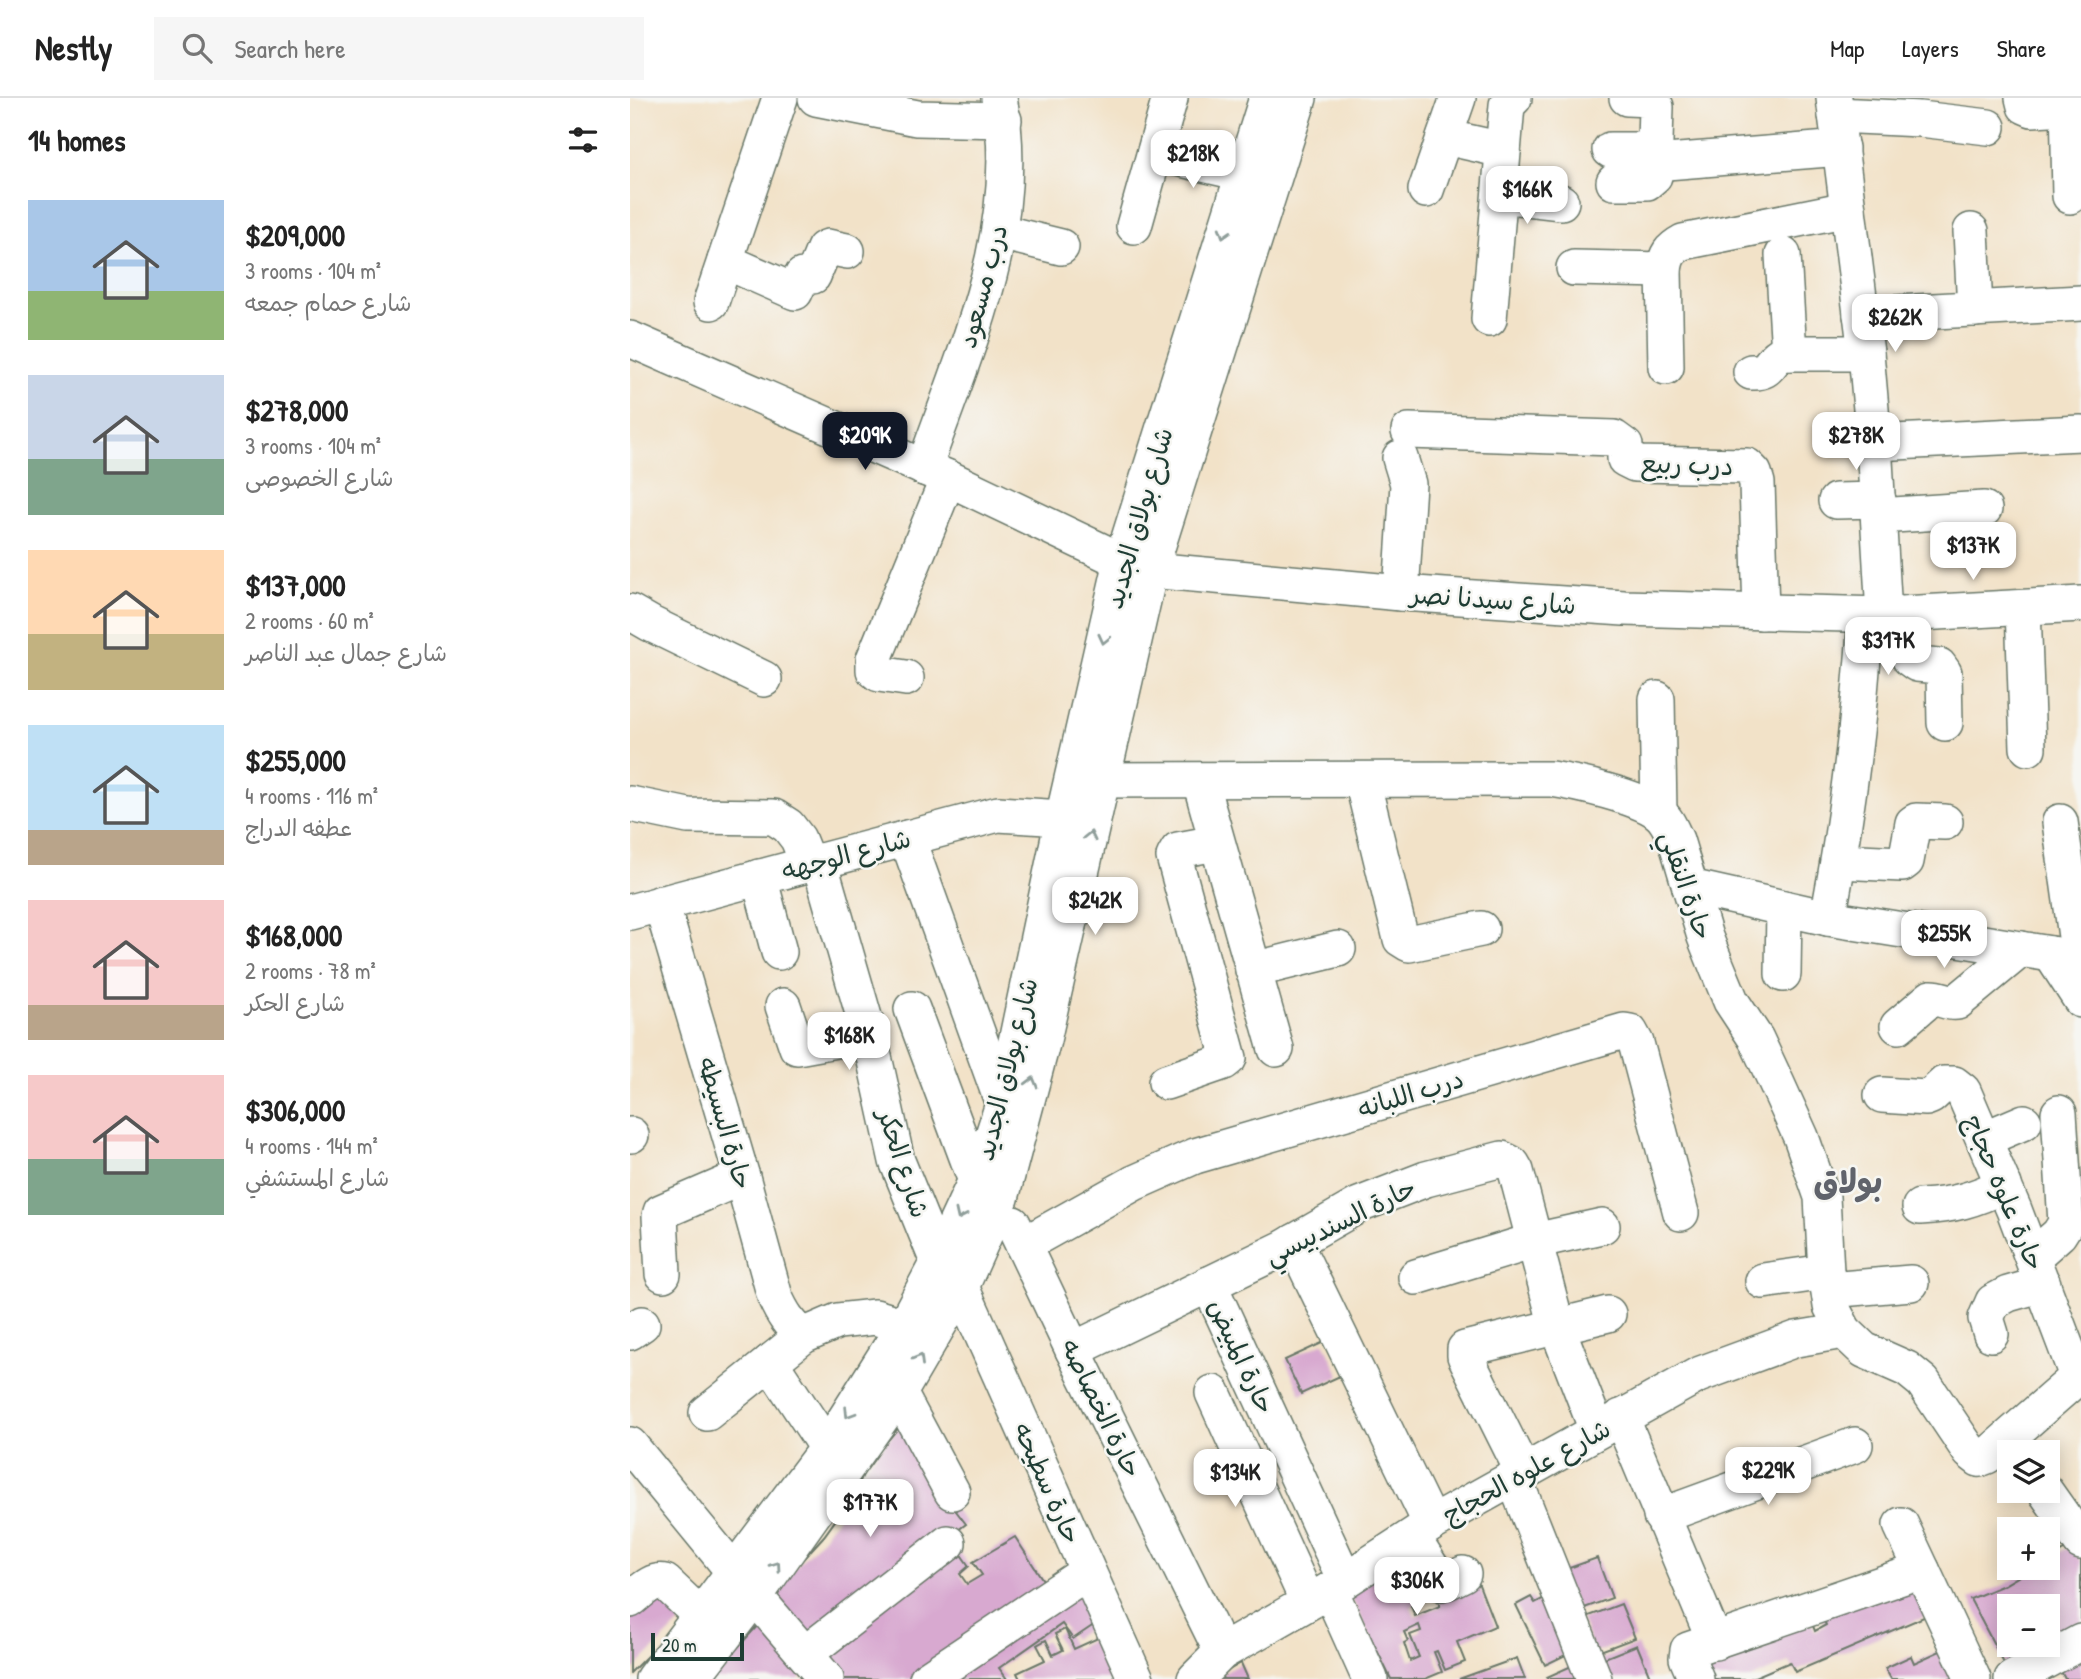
<!DOCTYPE html>
<meta charset="utf-8">
<style>
body{margin:0;font-family:"Patrick Hand","Playpen Sans Arabic",sans-serif;background:#f6f6f6;color:#222;height:100vh;display:flex;flex-direction:column;font-size:26px;white-space:nowrap}
*{box-sizing:border-box;margin:0}
p{font-size:23px;color:#767676}
.icon{flex:none;width:38px;height:38px;fill:none;stroke:currentColor;stroke-width:2;stroke-linecap:round;stroke-linejoin:round}
.map{position:relative;flex:1;overflow:hidden}
.panel{display:flex;flex-direction:column;background:#fff;width:630px}
.panel>*{flex:none}
.fabs{position:absolute;left:1367px;top:1342px;display:grid;gap:14px}
.fabs a{display:grid;place-items:center;width:63px;height:63px;border-radius:0px;background:#fff;box-shadow:0 4px 18px #0003;font-size:35px}
.scale{position:absolute;left:21px;bottom:18px;width:93px;box-sizing:border-box;padding-left:7px;border:4px solid #1f3d34;border-top:0;font-size:19px;line-height:24px;white-space:nowrap;color:#1f3d34;-webkit-text-stroke:5px #f6f6f2;paint-order:stroke}
.price{position:absolute;translate:-50% -60px;padding:0 16px;border-radius:14px;background:#fff;color:#222;font-size:23px;line-height:46px;filter:drop-shadow(0 2px 4px #0008)}
.price::after{content:'';position:absolute;left:50%;top:42px;width:21px;height:16px;margin-left:-10px;background:inherit;clip-path:polygon(0 0,100% 0,50% 100%)}
.price.on{background:#111827;color:#fff}
ul{padding:0;list-style:none}
li{display:flex;align-items:center;gap:21px;height:175px;padding:0 28px}
li span{display:grid;place-items:center;flex:none;width:196px;height:140px;border-radius:0px;color:#555}
li>.icon{margin-inline-start:auto}
span .icon{width:84px;height:84px;fill:#fffc;stroke-width:1}
li b{font-size:30px}
h2{display:flex;justify-content:space-between;align-items:center;height:84px;padding:0 28px;font-size:30px}
header{display:flex;align-items:center;gap:42px;box-sizing:border-box;height:98px;padding:0 35px;background:#fff;border-bottom:2px solid #e0e0e0}
header strong{font-size:33px}
nav{display:flex;gap:38px;margin-inline-start:auto;font-size:24px}
.search{width:490px;height:63px;background:#f6f6f6;display:flex;align-items:center;gap:18px;box-sizing:border-box;padding:0 24px;border-radius:0px;color:#767676;font-size:26px}
main{display:flex;flex:1;min-height:0}
.map>svg:first-child{display:block}
.building{fill:#d8a9d0;fill-rule:evenodd}
.lines{fill:none;stroke-linecap:round;stroke-linejoin:round}
.minor-casing{stroke:#697768;stroke-width:38}
.minor{stroke:#fff;stroke-width:35}
.oneway{stroke:#8f9e9a}
.labels{text-anchor:middle;dominant-baseline:central;stroke-width:5;stroke-linejoin:round;paint-order:stroke}
.street-label{font-size:26px;fill:#1f3d34;stroke:#f6f6f2}
.district-label{font-size:33px;font-weight:bold;fill:#60636b;stroke:#f6f6f2}
</style>
<header>
<strong>Nestly</strong>
<div class="search"><svg class="icon" aria-label="search" viewBox="0 0 24 24"><circle cx="10" cy="10" r="6"/><path d="M15 15l6 6"/></svg>Search here</div>
<nav><a>Map</a><a>Layers</a><a>Share</a></nav>
</header>
<main>
<section class="panel">
<h2>14 homes<svg class="icon" aria-label="filters" viewBox="0 0 24 24"><path d="M4 7h16M4 17h16"/><circle cx="9" cy="7" r="2"/><circle cx="15" cy="17" r="2"/></svg></h2>
<ul>
<li><span style="background:linear-gradient(#a9c7e8 65%,#8fb573 0)"><svg class="icon" aria-label="home" viewBox="0 0 24 24"><path d="M3 11l9-7 9 7M6 9v11h12V9"/></svg></span><div><b>$209,000</b><p>3 rooms · 104 m²</p><p>شارع حمام جمعه</p></div></li>
<li><span style="background:linear-gradient(#c9d6e8 60%,#7fa58c 0)"><svg class="icon" aria-label="home" viewBox="0 0 24 24"><path d="M3 11l9-7 9 7M6 9v11h12V9"/></svg></span><div><b>$278,000</b><p>3 rooms · 104 m²</p><p>شارع الخصوصى</p></div></li>
<li><span style="background:linear-gradient(#ffd9b3 60%,#c2b280 0)"><svg class="icon" aria-label="home" viewBox="0 0 24 24"><path d="M3 11l9-7 9 7M6 9v11h12V9"/></svg></span><div><b>$137,000</b><p>2 rooms · 60 m²</p><p>شارع جمال عبد الناصر</p></div></li>
<li><span style="background:linear-gradient(#bfe0f5 75%,#b9a48a 0)"><svg class="icon" aria-label="home" viewBox="0 0 24 24"><path d="M3 11l9-7 9 7M6 9v11h12V9"/></svg></span><div><b>$255,000</b><p>4 rooms · 116 m²</p><p>عطفه الدراج</p></div></li>
<li><span style="background:linear-gradient(#f6c9c9 75%,#b9a48a 0)"><svg class="icon" aria-label="home" viewBox="0 0 24 24"><path d="M3 11l9-7 9 7M6 9v11h12V9"/></svg></span><div><b>$168,000</b><p>2 rooms · 78 m²</p><p>شارع الحكر</p></div></li>
<li><span style="background:linear-gradient(#f6c9c9 60%,#7fa58c 0)"><svg class="icon" aria-label="home" viewBox="0 0 24 24"><path d="M3 11l9-7 9 7M6 9v11h12V9"/></svg></span><div><b>$306,000</b><p>4 rooms · 144 m²</p><p>شارع المستشفي</p></div></li>
</ul>
</section>
<div class="map">
<svg width="1451" height="1581" viewBox="0 0 1451 1581">
<rect width="100%" height="100%" fill="#f6f6f2"/>
<filter id="ink" filterUnits="userSpaceOnUse"><feTurbulence type="fractalNoise" baseFrequency=".0143" numOctaves="2"/><feDisplacementMap in="SourceGraphic" scale="14" xChannelSelector="R" yChannelSelector="G"/><feConvolveMatrix kernelMatrix="1 2 1 2 8 2 1 2 1" color-interpolation-filters="sRGB"/></filter>
<filter id="wash" filterUnits="userSpaceOnUse"><feTurbulence type="fractalNoise" baseFrequency=".00686" numOctaves="4" result="noise"/><feDisplacementMap in="SourceGraphic" scale="28" xChannelSelector="R" yChannelSelector="G"/><feGaussianBlur stdDeviation="1.57" result="paint"/><feColorMatrix in="noise" values="0 0 0 0 0 0 0 0 0 0 0 0 0 0 0 0 0 1.4 0 .05"/><feComposite in="paint" operator="in"/></filter>
<g filter="url(#wash)">
<rect width="100%" height="100%" fill="#f2e2c8"/>
<g id="blocks">
<g class="building">
<path d="M694,1244l16,34 -39,18 -16,-34z"/>
<path d="M275,1322l28,61 33,43 -162,121 -30,-44 19,-31 31,-34 31,-43 12,-28z"/>
<path d="M385,1439l35,54 -132,88h-82l-18,-22 137,-111 14,20 -9,8 7,10 15,-9 -9,-13z"/>
<path d="M781,1446l13,45 7,8 -20,9 4,10 25,-10 -5,-13 41,-16 19,49 -38,16 8,20 -20,8 -8,-19 -3,1 8,20 -17,7h-34l-46,-94zM789,1527l2,6 -11,4 9,22 -9,4 -6,-18 4,-2 -4,-9z"/>
<path d="M1441,1448l10,15v65l-33,19v-39h-39v39h38l-40,24 -37,-70 34,-14 29,-17h15v-9z"/>
<path d="M967,1460l15,40 -33,12 -21,-38z"/>
<path d="M1285,1478l16,38 -136,58 -5,-10 -40,17h-44l-9,-22 111,-44 7,18 11,-6 -4,-9z"/>
<path d="M450,1484l24,36 -31,21 -11,-15 -63,44 8,11h-65z"/>
<path d="M31,1485l30,29 -61,61v-61z"/>
<path d="M922,1496l26,55 -33,16 -29,-60 15,-8 4,6z"/>
<path d="M991,1506l14,34 -40,15 -14,-34z"/>
<path d="M130,1525l49,45 -10,11h-90z"/>
<path d="M435,1531l9,20 26,-12 20,42h-100l-3,-6 28,-13 -8,-15 9,-5 7,15 10,-5 -8,-16z"/>
<path d="M1007,1547l14,34h-46l-8,-18z"/>
<path d="M1321,1548l16,33h-76l-6,-11 26,-12 3,7z"/>
<path d="M1451,1554v27h-16l-8,-15z"/>
<path d="M887,1560l8,21h-66z"/>
<path d="M611,1565l7,16h-34z"/>
<path d="M948,1565l7,16h-37l-1,-2z"/>
</g>
</g>
</g>
<g filter="url(#ink)">
<use href="#blocks" fill-opacity="0" stroke="#697768" stroke-width="2"/>
<g class="lines">
<defs>
<g id="minor">
<path d="M186,0l101,20 87,2"/>
<path d="M1204,0l32,255 8,90 10,172"/>
<path d="M1393,0l2,8 7,3 36,-2"/>
<path d="M1438,0l2,98"/>
<path d="M1206,17l84,4 68,8"/>
<path d="M815,39l58,13"/>
<path d="M980,52h45"/>
<path d="M525,55l87,20"/>
<path d="M1024,65l187,-15"/>
<path d="M984,84h33l7,-6 2,-69 -6,-8 -23,-1"/>
<path d="M796,92l32,-92"/>
<path d="M870,97l61,7"/>
<path d="M504,128l36,-128"/>
<path d="M1341,133l4,78"/>
<path d="M370,134l61,15"/>
<path d="M1153,157l6,98"/>
<path d="M95,163l70,31 7,-16h11l11,-27 4,-2 19,4"/>
<path d="M944,170l90,2"/>
<path d="M81,204l69,-204"/>
<path d="M1231,217l220,-12"/>
<path d="M859,221l18,-214 7,-7"/>
<path d="M0,241l318,139 174,83 28,9 251,23 223,15 260,7 197,-11"/>
<path d="M1036,269l-2,-97c2,-15 6,-21 19,-28l165,-33"/>
<path d="M1121,274c22,1 16,-12 32,-19h83"/>
<path d="M779,333l205,7 11,8v13l10,5 112,2 7,7 3,10 4,129"/>
<path d="M1244,345l207,-10"/>
<path d="M770,360l8,26 -7,109"/>
<path d="M294,370c41,-118 100,-243 75,-370"/>
<path d="M1206,403l42,-1"/>
<path d="M1249,418l105,-7"/>
<path d="M1393,510l5,140"/>
<path d="M0,514l21,12 113,55"/>
<path d="M1278,516l2,45 7,5 22,2 5,7 1,50"/>
<path d="M276,580l-27,-4 -5,-4v-11l74,-181"/>
<path d="M1027,601l2,114"/>
<path d="M450,682l471,-1c27,4 85,17 107,33 9,7 13,18 18,28l29,97 12,30 14,34 25,38 21,45 24,53 21,60 4,75 5,34 13,25 20,19 43,19 16,13 47,70 9,7 8,-3 94,-82"/>
<path d="M732,682l39,159 8,5 72,-15"/>
<path d="M570,683l76,268"/>
<path d="M0,706l58,12 86,1 14,9 10,13 6,15v11"/>
<path d="M1430,724l19,136"/>
<path d="M277,740l96,266"/>
<path d="M189,763l50,173 28,127 41,101"/>
<path d="M1209,763l63,3 4,-3 7,-38 3,-2 29,1"/>
<path d="M129,779l20,75"/>
<path d="M1060,789l138,31 223,36 30,4"/>
<path d="M31,805l81,274 33,120c7,16 14,27 28,39"/>
<path d="M0,814l368,-98 65,4"/>
<path d="M1198,820c19,-101 32,-201 38,-303"/>
<path d="M1421,856l30,46"/>
<path d="M623,872l85,-21"/>
<path d="M1153,876l1,-66"/>
<path d="M153,908l14,41 72,-13"/>
<path d="M282,911l64,172"/>
<path d="M1268,928l33,-28c9,-1 18,6 26,4l64,-53"/>
<path d="M536,984l58,-20 5,-4 -55,-201 4,-7 38,-7"/>
<path d="M1252,997l44,3 5,-2 13,-12h10l9,7 51,119 63,166"/>
<path d="M0,1037h1"/>
<path d="M1354,1041l40,-17"/>
<path d="M1290,1109c34,-2 53,-7 84,-22"/>
<path d="M383,1126l60,126 149,302"/>
<path d="M664,1144l137,282"/>
<path d="M393,1147l111,-62 61,-27 429,-125 6,1 6,11 45,170"/>
<path d="M1403,1159l26,-23 7,-11 -7,-110"/>
<path d="M33,1176l-3,-58 1,-4 81,-35"/>
<path d="M786,1179l118,-36 68,-15"/>
<path d="M1133,1183l63,-9"/>
<path d="M579,1186l136,296"/>
<path d="M331,1189l175,392"/>
<path d="M1199,1192l82,-7"/>
<path d="M0,1234l12,-8"/>
<path d="M1361,1236l-5,-16 7,-16 15,-8 35,-10"/>
<path d="M443,1252l211,-102 75,-43 67,-26 76,-20 10,5 4,7 41,156 40,103"/>
<path d="M140,1264l57,86"/>
<path d="M269,1295l53,99"/>
<path d="M583,1295l95,209"/>
<path d="M77,1315l96,-77 35,-15 37,-4 29,9"/>
<path d="M991,1319l94,225"/>
<path d="M0,1347l104,127 92,107"/>
<path d="M893,1374l-58,-116v-7l143,-35"/>
<path d="M884,1380l80,201"/>
<path d="M1415,1393l36,51"/>
<path d="M1031,1418l194,-71"/>
<path d="M1271,1427l72,154"/>
<path d="M782,1439l29,46 8,-2 14,-7"/>
<path d="M700,1492l40,89"/>
<path d="M0,1502c11,-8 21,-21 35,-18l36,34"/>
<path d="M176,1555l142,-110"/>
<path d="M23,1581l174,-231 77,-122 34,-64 46,-99 19,-59 60,-286 59,-257 145,-463"/>
<path d="M61,1581l64,-83 144,-203 62,-106 40,-89 42,-158 107,-470 149,-472"/>
<path d="M297,1581l160,-107"/>
<path d="M565,1581l27,-27 108,-62 101,-66 267,-149 98,-36 48,-8"/>
<path d="M1066,1581l-9,-21 1,-8 234,-80"/>
<path d="M1382,1581l69,-37"/>
</g>
</defs>
<use href="#minor" class="minor-casing"/>
<use href="#minor" class="minor"/>
</g>
<defs><path id="oneway-chevron" d="M-2-3.5L2.5 0L-2 3.5" fill="none" stroke-width="1.6" stroke-linecap="round" stroke-linejoin="round" transform="scale(1.75)"/></defs>
<g class="oneway">
<use href="#oneway-chevron" transform="translate(594 135) rotate(107)"/>
<use href="#oneway-chevron" transform="translate(474 541) rotate(103)"/>
<use href="#oneway-chevron" transform="translate(460 738) rotate(-77)"/>
<use href="#oneway-chevron" transform="translate(402 984) rotate(-75)"/>
<use href="#oneway-chevron" transform="translate(330 1117) rotate(115)"/>
<use href="#oneway-chevron" transform="translate(289 1261) rotate(-60)"/>
<use href="#oneway-chevron" transform="translate(219 1315) rotate(122)"/>
<use href="#oneway-chevron" transform="translate(146 1468) rotate(-55)"/>
</g>
</g>
<g class="labels">
<g class="street-label">
<text transform="translate(352 188) rotate(-75)">درب مسعود</text>
<text transform="translate(1057 366) rotate(2)">درب ربيع</text>
<text transform="translate(508 420) rotate(-74)">شارع بولاق الجديد</text>
<text transform="translate(863 501) rotate(4)">شارع سيدنا نصر</text>
<text transform="translate(216 756) rotate(-15)">شارع الوجهه</text>
<text transform="translate(1057 787) rotate(71)">حارة النقلي</text>
<text transform="translate(376 971) rotate(-76)">شارع بولاق الجديد</text>
<text transform="translate(780 995) rotate(-17)">درب اللبانه</text>
<text transform="translate(96 1025) rotate(74)">حارة البسيطه</text>
<text transform="translate(274 1065) rotate(72)">شارع الحكر</text>
<text transform="translate(1375 1094) rotate(67)">حارة علوه حجاج</text>
<text transform="translate(710 1123) rotate(-26)">حارة السندبيسي</text>
<text transform="translate(612 1258) rotate(65)">حارة المبيض</text>
<text transform="translate(472 1310) rotate(64)">حارة الخصاصه</text>
<text transform="translate(896 1373) rotate(-29)">شارع علوه الحجاج</text>
<text transform="translate(418 1385) rotate(66)">حارة سطيحه</text>
</g>
<g class="district-label">
<text x="1218" y="1083">بولاق</text>
</g>
</g>
</svg>
<div class="fabs">
<a><svg class="icon" aria-label="layers" viewBox="0 0 24 24"><path d="M12 4l9 5-9 5-9-5zM3 14l9 5 9-5"/></svg></a>
<a>+</a>
<a>−</a>
</div>
<div class="scale">20 m</div>
<b class="price" style="left:563px;top:92px">$218K</b>
<b class="price" style="left:897px;top:128px">$166K</b>
<b class="price" style="left:1265px;top:256px">$262K</b>
<b class="price on" style="left:235px;top:374px">$209K</b>
<b class="price" style="left:1226px;top:374px">$278K</b>
<b class="price" style="left:1343px;top:484px">$137K</b>
<b class="price" style="left:1258px;top:579px">$317K</b>
<b class="price" style="left:465px;top:839px">$242K</b>
<b class="price" style="left:1314px;top:872px">$255K</b>
<b class="price" style="left:219px;top:974px">$168K</b>
<b class="price" style="left:1138px;top:1409px">$229K</b>
<b class="price" style="left:605px;top:1411px">$134K</b>
<b class="price" style="left:240px;top:1441px">$177K</b>
<b class="price" style="left:787px;top:1519px">$306K</b>
</div>
</main>
